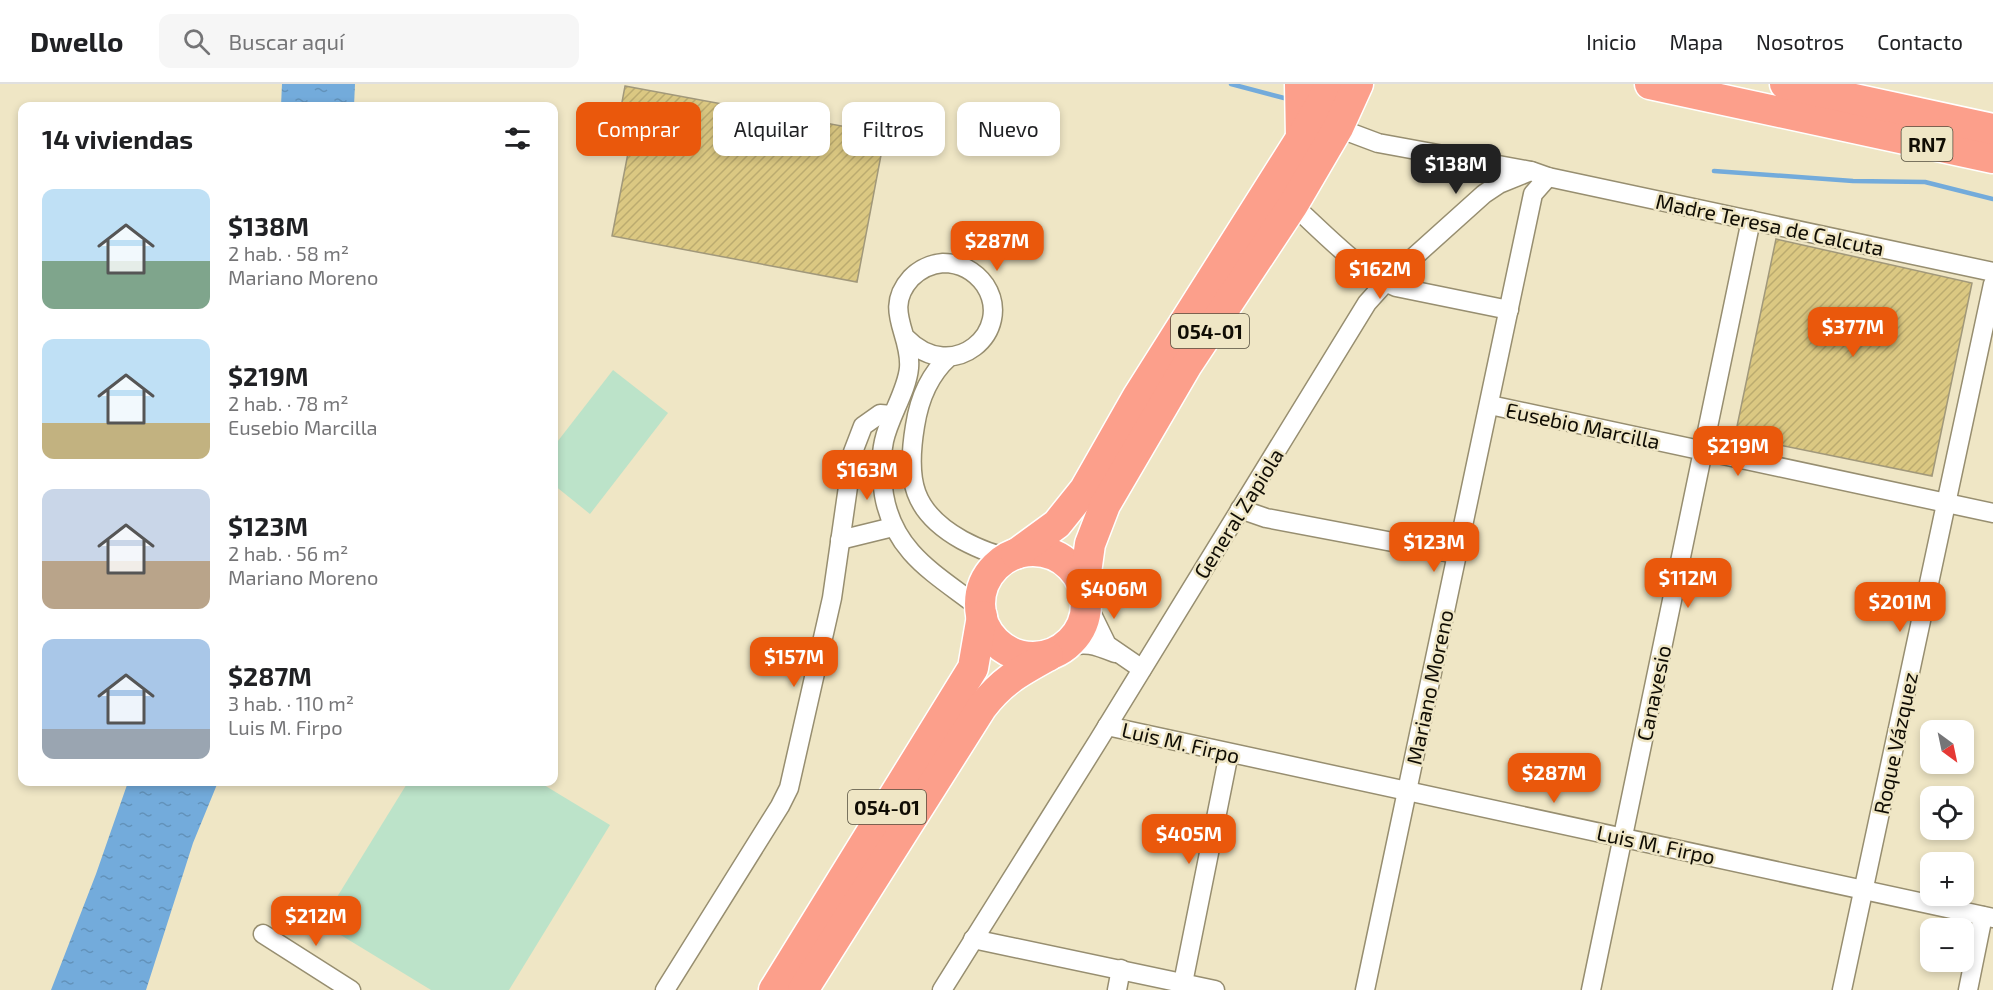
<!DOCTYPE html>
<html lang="es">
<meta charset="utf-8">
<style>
body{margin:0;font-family:"Exo 2",sans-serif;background:#f6f6f6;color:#202124;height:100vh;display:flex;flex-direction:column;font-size:22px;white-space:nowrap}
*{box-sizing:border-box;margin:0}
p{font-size:20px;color:#757577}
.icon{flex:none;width:33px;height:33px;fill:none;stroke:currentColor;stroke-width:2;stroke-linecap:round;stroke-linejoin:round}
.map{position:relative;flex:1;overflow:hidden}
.panel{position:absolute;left:18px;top:18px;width:540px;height:684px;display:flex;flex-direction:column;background:#fff;border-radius:12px;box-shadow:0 3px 9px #0003}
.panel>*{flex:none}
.hud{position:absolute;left:576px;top:18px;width:570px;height:54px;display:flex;gap:12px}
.needle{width:39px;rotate:147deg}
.controls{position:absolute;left:1920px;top:636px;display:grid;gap:12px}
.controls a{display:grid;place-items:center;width:54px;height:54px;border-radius:12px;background:#fff;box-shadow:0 3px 9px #0003;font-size:30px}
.price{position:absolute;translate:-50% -51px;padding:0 14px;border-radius:12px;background:#ea580c;color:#fff;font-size:20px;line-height:39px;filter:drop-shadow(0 2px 3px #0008)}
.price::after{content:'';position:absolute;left:50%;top:36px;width:18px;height:14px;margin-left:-9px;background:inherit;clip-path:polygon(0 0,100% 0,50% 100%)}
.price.selected{background:#222;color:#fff}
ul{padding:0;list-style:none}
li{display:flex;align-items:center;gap:18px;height:150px;padding:0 24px}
li span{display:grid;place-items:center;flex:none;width:168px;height:120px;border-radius:12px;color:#555}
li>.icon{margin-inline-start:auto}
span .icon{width:72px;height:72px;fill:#fffc;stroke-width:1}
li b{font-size:26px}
h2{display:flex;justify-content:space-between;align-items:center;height:72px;padding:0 24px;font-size:26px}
.pill{padding:0 21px;border-radius:12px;background:#fff;box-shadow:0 3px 9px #0003;font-size:21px;line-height:54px}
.pill.selected{background:#ea580c;color:#fff}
header{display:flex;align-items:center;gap:36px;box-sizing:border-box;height:84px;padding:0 30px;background:#fff;border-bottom:2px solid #e0e0e0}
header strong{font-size:28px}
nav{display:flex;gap:33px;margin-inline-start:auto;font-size:21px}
.search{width:420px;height:54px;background:#f6f6f6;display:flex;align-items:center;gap:15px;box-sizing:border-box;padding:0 21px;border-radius:12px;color:#757577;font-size:22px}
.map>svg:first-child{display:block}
.grass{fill:#bce3c9}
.water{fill:url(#water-ripples)}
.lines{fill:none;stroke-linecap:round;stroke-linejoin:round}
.stream{stroke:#73abdb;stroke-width:4.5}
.building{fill:url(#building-hatch);stroke:#a1987a;stroke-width:1.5}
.minor-casing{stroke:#978e70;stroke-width:21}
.trunk-casing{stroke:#fff;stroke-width:33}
.minor{stroke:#fff;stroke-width:18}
.trunk{stroke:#fc9f8b;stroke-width:30}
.labels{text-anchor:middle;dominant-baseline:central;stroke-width:5;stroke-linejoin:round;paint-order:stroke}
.shield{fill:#efe6c5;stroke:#534e3e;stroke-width:1.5}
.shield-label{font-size:20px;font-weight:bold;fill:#100d04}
.street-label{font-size:21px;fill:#100d04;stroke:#efe6c5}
</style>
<header>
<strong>Dwello</strong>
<div class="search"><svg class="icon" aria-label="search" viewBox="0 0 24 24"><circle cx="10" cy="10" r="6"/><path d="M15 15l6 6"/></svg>Buscar aquí</div>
<nav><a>Inicio</a><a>Mapa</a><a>Nosotros</a><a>Contacto</a></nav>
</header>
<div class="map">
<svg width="1993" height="906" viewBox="0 0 1993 906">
<defs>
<pattern id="water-ripples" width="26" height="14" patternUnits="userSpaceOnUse" patternTransform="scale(1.5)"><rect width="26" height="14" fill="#73abdb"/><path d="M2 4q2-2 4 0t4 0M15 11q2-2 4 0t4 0" fill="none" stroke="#6292ba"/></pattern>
<pattern id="building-hatch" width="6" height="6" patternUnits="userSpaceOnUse" patternTransform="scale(1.5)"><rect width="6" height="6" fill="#dbc882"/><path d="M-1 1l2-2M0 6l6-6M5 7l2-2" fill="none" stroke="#bbab6f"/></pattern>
</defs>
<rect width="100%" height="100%" fill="#efe6c5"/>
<g class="grass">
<path d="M613,286l55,43 -78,101 -36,-29v-39z"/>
<path d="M408,698h131l71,43 -101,165h-78l-110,-67z"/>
</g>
<g class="water">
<path d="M282,0h73l-1,22h-73z"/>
<path d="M128,698h90l-25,61 -47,147h-95l45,-116z"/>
</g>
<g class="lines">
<g class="stream">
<path d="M1231,0l53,14"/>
<path d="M1714,87l139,10 72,1 68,17"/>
</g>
</g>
<g class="building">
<path d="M625,2l260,48 -28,148 -245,-46 17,-88 -15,-3z"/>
<path d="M1776,155l196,44 -40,193 -197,-40z"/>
</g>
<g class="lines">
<defs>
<g id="minor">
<path d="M1338,44l40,15 153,28"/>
<path d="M1293,121c29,26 68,68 103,82l113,23"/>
<path d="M906,254c47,48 109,-7 79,-53 -10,-14 -25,-22 -42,-22 -12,1 -24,7 -32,15 -29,32 1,56 -2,90 -2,23 -20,49 -25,73 -4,18 -3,36 0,54 10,59 54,80 97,114"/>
<path d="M949,273c-20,18 -30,43 -34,69 -9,54 -3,86 47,114 15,8 30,15 47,17"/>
<path d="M1490,321l503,108"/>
<path d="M1240,425l26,9 190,36"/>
<path d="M840,456l53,-13"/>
<path d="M1087,520l20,41 35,24"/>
<path d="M1064,564c21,-7 31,-3 51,5"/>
<path d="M1107,642l886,192"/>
<path d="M263,850l88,56"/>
<path d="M973,855l242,51"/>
<path d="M1183,899l46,-230"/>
<path d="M665,906l115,-184 9,-18 43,-190 21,-146 10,-26 17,-12 12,1"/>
<path d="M942,906l156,-249 269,-438 18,-20 99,-89 15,-10 32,-13 17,6 445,95"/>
<path d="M1117,906l4,-21"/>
<path d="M1365,906l168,-796 15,-17"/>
<path d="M1591,906l160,-770"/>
<path d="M1842,906l151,-706"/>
<path d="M1968,906l15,-74"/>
</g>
<g id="trunk">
<path d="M1300,0l1,54"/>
<path d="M1650,0l343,74"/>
<path d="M1785,0l208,45"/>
<circle cx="1033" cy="520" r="53"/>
<path d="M1016,470l41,-30 28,-35 53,-93 163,-258 21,-36 8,-18"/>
<path d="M1084,503l6,-43 15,-39 82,-140 106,-160 45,-77 20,-44"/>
<path d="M774,906l199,-322 9,-52"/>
<path d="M803,906l179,-283c20,-26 37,-35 66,-51"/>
</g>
</defs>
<use href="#minor" class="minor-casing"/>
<use href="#trunk" class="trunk-casing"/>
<use href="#minor" class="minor"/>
<use href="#trunk" class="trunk"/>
</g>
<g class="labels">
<g class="shield">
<rect x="1901.5" y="43" width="51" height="34" rx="4.5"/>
<rect x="1171" y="230" width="78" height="34" rx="4.5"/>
<rect x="848" y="706" width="78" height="34" rx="4.5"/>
</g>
<g class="shield-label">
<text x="1927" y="60">RN7</text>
<text x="1210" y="247">054-01</text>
<text x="887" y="723">054-01</text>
</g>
<g class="street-label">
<text transform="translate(1770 140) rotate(12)">Madre Teresa de Calcuta</text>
<text transform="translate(1583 341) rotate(12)">Eusebio Marcilla</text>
<text transform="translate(1238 429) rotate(-58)">General Zapiola</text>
<text transform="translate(1429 603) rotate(-78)">Mariano Moreno</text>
<text transform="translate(1653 609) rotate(-78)">Canavesio</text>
<text transform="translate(1181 658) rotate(13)">Luis M. Firpo</text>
<text transform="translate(1895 659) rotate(-78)">Roque Vázquez</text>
<text transform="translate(1656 760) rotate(12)">Luis M. Firpo</text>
</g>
</g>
</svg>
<div class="controls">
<a><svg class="needle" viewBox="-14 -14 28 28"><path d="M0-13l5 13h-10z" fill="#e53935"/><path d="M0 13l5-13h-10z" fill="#757577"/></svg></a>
<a><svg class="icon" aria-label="locate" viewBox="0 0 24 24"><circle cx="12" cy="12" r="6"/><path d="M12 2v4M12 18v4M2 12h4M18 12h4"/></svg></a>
<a>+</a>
<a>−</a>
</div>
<b class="price selected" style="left:1456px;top:111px">$138M</b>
<b class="price" style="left:997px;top:188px">$287M</b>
<b class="price" style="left:1380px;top:216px">$162M</b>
<b class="price" style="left:1853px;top:274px">$377M</b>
<b class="price" style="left:1738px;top:393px">$219M</b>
<b class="price" style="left:867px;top:417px">$163M</b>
<b class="price" style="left:1434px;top:489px">$123M</b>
<b class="price" style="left:1688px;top:525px">$112M</b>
<b class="price" style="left:1114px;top:536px">$406M</b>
<b class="price" style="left:1900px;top:549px">$201M</b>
<b class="price" style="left:794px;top:604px">$157M</b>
<b class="price" style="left:1554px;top:720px">$287M</b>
<b class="price" style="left:1189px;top:781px">$405M</b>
<b class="price" style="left:316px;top:863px">$212M</b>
<div class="hud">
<a class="pill selected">Comprar</a>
<a class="pill">Alquilar</a>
<a class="pill">Filtros</a>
<a class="pill">Nuevo</a>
</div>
<section class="panel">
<h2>14 viviendas<svg class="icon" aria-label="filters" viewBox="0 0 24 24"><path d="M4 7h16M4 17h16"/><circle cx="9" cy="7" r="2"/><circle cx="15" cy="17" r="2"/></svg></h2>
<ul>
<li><span style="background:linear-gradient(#bfe0f5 60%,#7fa58c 0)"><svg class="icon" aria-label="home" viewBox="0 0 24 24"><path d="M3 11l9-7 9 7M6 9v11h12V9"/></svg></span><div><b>$138M</b><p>2 hab. · 58 m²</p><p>Mariano Moreno</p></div></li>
<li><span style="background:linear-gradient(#bfe0f5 70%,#c2b280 0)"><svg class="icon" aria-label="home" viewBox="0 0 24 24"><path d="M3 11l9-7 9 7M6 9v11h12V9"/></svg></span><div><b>$219M</b><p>2 hab. · 78 m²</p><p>Eusebio Marcilla</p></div></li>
<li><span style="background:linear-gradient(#c9d6e8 60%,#b9a48a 0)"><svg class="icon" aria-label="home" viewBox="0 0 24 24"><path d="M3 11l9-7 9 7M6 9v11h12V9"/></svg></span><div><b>$123M</b><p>2 hab. · 56 m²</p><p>Mariano Moreno</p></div></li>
<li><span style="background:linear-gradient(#a9c7e8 75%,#9aa5b1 0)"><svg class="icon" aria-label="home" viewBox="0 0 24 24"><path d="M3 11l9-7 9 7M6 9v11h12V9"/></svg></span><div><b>$287M</b><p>3 hab. · 110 m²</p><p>Luis M. Firpo</p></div></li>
</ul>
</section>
</div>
